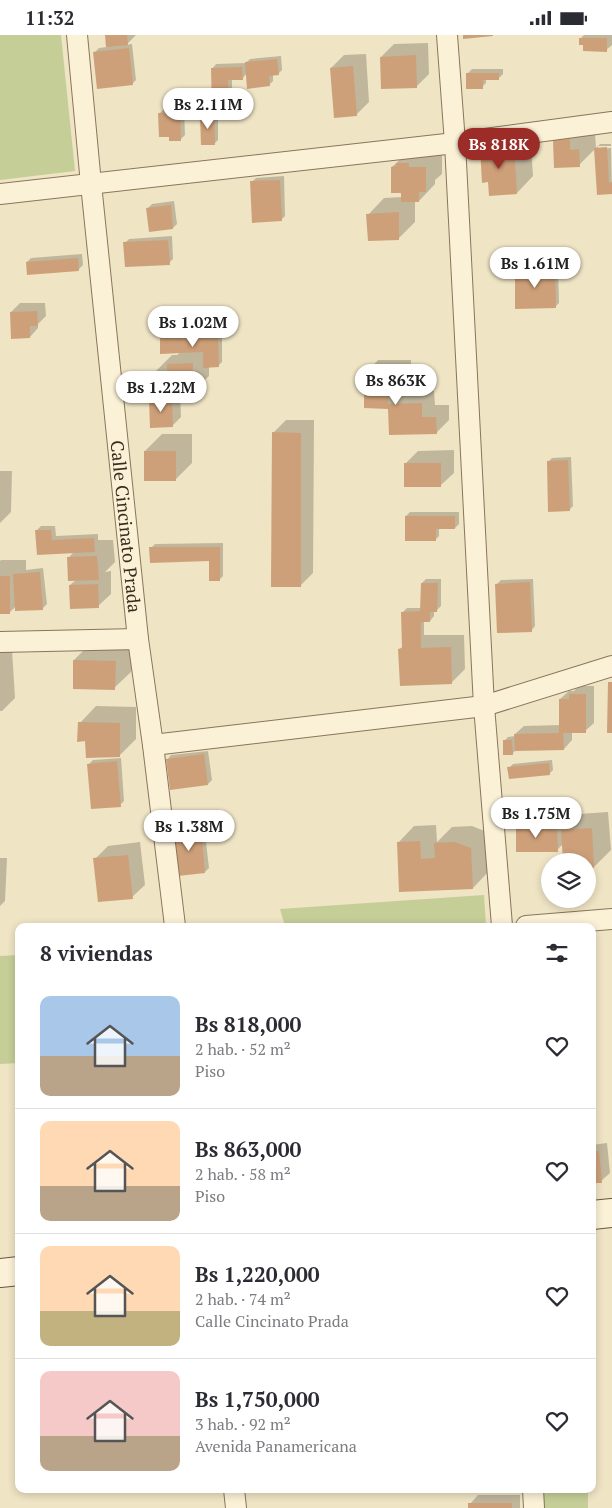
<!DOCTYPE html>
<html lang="es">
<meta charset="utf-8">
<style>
body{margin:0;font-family:"PT Serif",serif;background:#f2f2f3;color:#2b2b33;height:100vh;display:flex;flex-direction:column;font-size:19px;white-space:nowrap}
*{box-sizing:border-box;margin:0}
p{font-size:16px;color:#7c7c81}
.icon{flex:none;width:28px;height:28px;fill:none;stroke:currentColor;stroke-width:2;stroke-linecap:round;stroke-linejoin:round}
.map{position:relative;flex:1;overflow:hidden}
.sheet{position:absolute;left:15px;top:888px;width:581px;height:570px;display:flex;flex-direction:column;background:#fff;border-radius:10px;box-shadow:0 2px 8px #0003}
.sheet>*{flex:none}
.tools{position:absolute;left:541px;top:818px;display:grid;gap:10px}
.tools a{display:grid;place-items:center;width:55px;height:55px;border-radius:50%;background:#fff;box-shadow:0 2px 8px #0003;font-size:25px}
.price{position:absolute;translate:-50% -42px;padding:0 11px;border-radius:18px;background:#fff;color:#222;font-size:16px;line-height:32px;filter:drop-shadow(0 1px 2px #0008)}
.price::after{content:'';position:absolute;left:50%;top:30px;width:15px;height:11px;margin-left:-8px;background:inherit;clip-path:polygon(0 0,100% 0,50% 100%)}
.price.current{background:#9b2c28;color:#fff}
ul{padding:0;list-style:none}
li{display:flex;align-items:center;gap:15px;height:125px;padding:0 25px}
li+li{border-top:1px solid #e1e1e2}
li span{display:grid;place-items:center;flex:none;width:140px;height:100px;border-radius:10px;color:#555}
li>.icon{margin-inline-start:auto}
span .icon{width:60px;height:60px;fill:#fffc;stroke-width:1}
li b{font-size:21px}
h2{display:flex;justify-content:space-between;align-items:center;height:60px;padding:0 25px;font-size:21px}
.status{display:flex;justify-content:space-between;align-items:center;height:35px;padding:0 25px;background:#fff;direction:ltr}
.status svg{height:14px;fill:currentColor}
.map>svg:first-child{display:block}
.green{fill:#c5ce97}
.shadow{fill:#0003}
.building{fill:#cea079}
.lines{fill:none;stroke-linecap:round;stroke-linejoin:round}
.minor-casing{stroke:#8a755a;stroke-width:22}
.secondary-casing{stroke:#6c563d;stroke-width:30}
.minor{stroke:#faf1d7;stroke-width:20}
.secondary{stroke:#faf1d7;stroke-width:28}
.labels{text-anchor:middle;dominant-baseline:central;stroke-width:4;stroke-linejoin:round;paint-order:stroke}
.street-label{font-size:18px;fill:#3a2d1e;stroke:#f6eed3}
</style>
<div class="status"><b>11:32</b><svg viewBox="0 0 49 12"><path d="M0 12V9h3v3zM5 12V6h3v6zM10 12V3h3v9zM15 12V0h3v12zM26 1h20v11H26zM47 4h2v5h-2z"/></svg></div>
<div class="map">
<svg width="612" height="1473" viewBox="0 0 612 1473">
<rect width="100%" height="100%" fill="#efe4c4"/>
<g class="green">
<path d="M0,0h61l14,136 -75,9z"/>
<path d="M484,860l2,31h-201l-5,-17z"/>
<path d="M19,920v108l-19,1v-108z"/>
<path d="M539,1454h49v19h-48z"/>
</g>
<g class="shadow">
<path d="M106,0h30l-10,10 6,-1 4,36 -4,4 -37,-32 4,-4 8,-1z"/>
<path d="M584,0h28v10l-6,5 -25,-12z"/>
<path d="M428,8l1,31 -13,13 -35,-30 13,-13z"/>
<path d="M366,19l3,48 -13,13 -25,-47 13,-13z"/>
<path d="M281,21l1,14 -4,4 -5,1v6l-4,4 -22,-12 -5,6h-10v19l-4,4h-3l1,4 -5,4h-3v30l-4,4 -12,-29 4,-4h7l-1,-42 4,-5 30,-1 4,-4z"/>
<path d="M472,34h31v5l-4,4h-13v5l-4,4 -14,-14z"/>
<path d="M184,73l1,27 -4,4 -21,-26 4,-4z"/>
<path d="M571,89l24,9 1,15 4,-4h11v2h-13v3l13,-1 1,45 -17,-44 -16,16 -25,-24z"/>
<path d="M530,94l3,47 -16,17 -28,-12 -8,-33z"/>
<path d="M409,116h33v23l-7,6v4l-16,17h-4v21l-17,17 -30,-24 16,-17 18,-1 -10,-30z"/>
<path d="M284,141l1,40 -4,4 -29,-38 4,-4z"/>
<path d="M174,166l3,23 -4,4 -25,-20 4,-4z"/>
<path d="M172,201l1,23 -4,4 -44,-20 4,-4z"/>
<path d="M82,219l1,11 -4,4 -52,-7 4,-4z"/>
<path d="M558,230l1,38 -4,4 -39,-37 4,-4z"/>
<path d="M20,268h25l1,13 -8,8v4l-8,9 -19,-25z"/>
<path d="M222,298v29l-4,4h-9v10l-17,16h-12l1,25 -9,9 -22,-26 5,-6v-22l17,-17h5l4,-3 -20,-13 4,-4z"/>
<path d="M378,325h33v23l-8,8h31l1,14h14v15l-13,13 -47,-26 -23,-34z"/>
<path d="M286,385h28l-1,153 -13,13 -27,-153z"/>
<path d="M162,399h30v29l-17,17 -30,-29z"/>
<path d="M454,415v23l-13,12 -36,-21 13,-13z"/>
<path d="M571,422l2,49 -4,4 -21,-48 4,-4z"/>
<path d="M0,436h12l-1,41 -11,11z"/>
<path d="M410,477h49v12l-4,4h-16v8l-4,4 -29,-24z"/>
<path d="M41,491h14l1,10 42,-2v6h15l2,22 -10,10 6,-1v23l-13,12 -28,-21 6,-5 -8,-22 6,-6 -36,2 -1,-24z"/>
<path d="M223,508v33l-4,4 -9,-20 -59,-12 4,-4z"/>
<path d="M1,525h25v10l17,-2 4,36 -4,4 -27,-2 -7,7h-9v-52z"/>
<path d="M426,544h15v27l-4,4h-3v6l-4,5h-6v14h40l1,34 -13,13 -53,-32 4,-4v-34l4,-4h15v-25z"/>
<path d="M533,544l2,47 -4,5 -35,-46 5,-5z"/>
<path d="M91,608l41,1 -1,28 -17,16 -40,-28z"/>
<path d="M12,615l3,48 -13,13h-2v-60z"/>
<path d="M579,651h15v37l-9,8h-13v9l-8,9 -48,1 -4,4 -8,-13 4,-4 7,-1v-2l9,-8 37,-1 -1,-26 9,-8h5z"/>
<path d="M96,671l40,1v32l-17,17 -33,-17 -6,-16z"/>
<path d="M208,716l4,29 -4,4 -41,-24 4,-5z"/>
<path d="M121,723l3,43 -4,4 -31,-41 4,-4z"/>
<path d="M552,725l1,10 -4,4 -40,-6 4,-4z"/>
<path d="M534,773h25v4l14,-1 1,8 5,-5 29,-2 3,38 -17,17 -6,2v-8h-24l-1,-17 -6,6 -40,-25z"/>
<path d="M204,790l5,43 -4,4 -30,-40 4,-4z"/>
<path d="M436,790l1,17 15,-15 20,-1 15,6 2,39 -16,17 -73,3 -2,-48 16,-17z"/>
<path d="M140,807l5,43 -13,12 -37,-38 13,-13z"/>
<path d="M0,823h7l-2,43 -5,5z"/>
<path d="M607,1108l3,30 -9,8 -9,1v-37z"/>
<path d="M478,1460h42v13h-50v-4z"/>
</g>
<g class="building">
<path d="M105,0h22l1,10 -22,2z"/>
<path d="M463,0h30v1l-30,3z"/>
<path d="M579,3h28v14l-24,-1v-6h-4z"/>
<path d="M129,13l4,37 -36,4 -4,-37z"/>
<path d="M416,20l1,33 -36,1 -1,-32z"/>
<path d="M277,24l2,16 -10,1 1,10 -23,3 -2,-27z"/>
<path d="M353,31l4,50 -23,2 -4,-50z"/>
<path d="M242,32l1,13h-15l1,23 -7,1v8h-10l-1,-44z"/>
<path d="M466,38h33v7h-16v9h-17z"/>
<path d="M180,77l1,29h-12v-4h-10l-1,-24z"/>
<path d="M200,80h14l1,30h-14z"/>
<path d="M570,104v11l9,-1 1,18 -26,1 -1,-28z"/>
<path d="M514,110l3,49 -28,2 -1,-14 -6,1 -2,-36z"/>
<path d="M607,112l2,36 3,-1v12l-15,1 -3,-47z"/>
<path d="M396,128h13v4h17v25h-7v10h-18v-9h-10v-26l5,-1z"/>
<path d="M280,145l2,41 -30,2 -2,-42z"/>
<path d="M171,170l2,24 -24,3 -3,-24z"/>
<path d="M399,177v28l-31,1 -2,-27z"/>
<path d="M168,205l2,25 -45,2 -2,-25z"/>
<path d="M78,223l1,13 -52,4 -1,-13z"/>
<path d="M515,234h40l1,39 -41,1z"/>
<path d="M37,276l1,15h-8v12l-19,1 -1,-27z"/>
<path d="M218,302l1,30 -16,1v-16l-43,2v-16z"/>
<path d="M193,328v31h-39v-23h13v-7z"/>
<path d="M364,337h35v25h-11v7l34,-1v14h14l1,17 -48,1 -1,-26 -24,-1z"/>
<path d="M172,363l1,29 -23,1 -1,-29z"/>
<path d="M272,397l29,1v154h-30z"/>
<rect x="144" y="416" width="32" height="30"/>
<path d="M568,425l2,51 -22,1 -1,-51z"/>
<rect x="404" y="428" width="37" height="24"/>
<path d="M405,481h50v13h-19v12h-31z"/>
<path d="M35,495h16l1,10 42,-2 1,14 -58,3z"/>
<path d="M149,512h71v34h-11v-20l-59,2z"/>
<path d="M97,521l2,24 -31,1 -1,-24z"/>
<path d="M40,537l3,38 -28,1 -2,-37z"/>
<rect x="0" y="541" width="10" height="38"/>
<path d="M530,547l2,50 -35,1 -2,-49z"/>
<path d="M421,548h17l-1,29h-7v10h-9v26l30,-1 1,37 -52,2 -2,-37 4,-1 -1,-36 19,-1z"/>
<path d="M98,549l1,24 -29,1 -1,-24z"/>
<path d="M73,625l43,1 -1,29 -42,-1z"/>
<path d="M608,647h4v51h-5z"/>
<path d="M569,659h17v39h-23l1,17 -49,1 -1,-17 45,-1v-34h10z"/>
<path d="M78,687l42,1v34l-34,1 -1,-17 -8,1z"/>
<path d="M503,705h9l1,15h-10z"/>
<path d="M204,719l4,31 -38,5 -4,-31z"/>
<path d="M117,726l4,46 -30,2 -4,-45z"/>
<path d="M549,728l1,12 -41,4 -2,-12z"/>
<path d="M516,789h27v4l14,-1 1,25h-42z"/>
<path d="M592,793l2,40 -6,1v-8h-25l-2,-31z"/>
<path d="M201,794l4,44 -27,3 -4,-45z"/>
<path d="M420,806l1,18 14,-1 -1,-15 21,-1 16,6 2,41 -74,3 -2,-50z"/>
<path d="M128,820l5,44 -35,3 -5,-44z"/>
<path d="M599,1116l3,32h-10v-31z"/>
<rect x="468" y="1468" width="44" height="5"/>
</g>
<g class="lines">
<defs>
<g id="minor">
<path id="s1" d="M77,0l14,149 47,455 15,106 22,181"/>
<path d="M447,0l8,108 29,563 18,220"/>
<path d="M0,159l455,-51 157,-21"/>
<path d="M0,607l138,-3"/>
<path d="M153,710l331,-39 128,-40"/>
<path d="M526,891l86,-7"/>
<path d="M234,1454l2,19"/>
<path d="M533,1454l1,19"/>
</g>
<g id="secondary">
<path d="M592,1180l20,-2"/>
<path d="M0,1238l19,-2"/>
</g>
</defs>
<use href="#minor" class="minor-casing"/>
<use href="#secondary" class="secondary-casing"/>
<use href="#minor" class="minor"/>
<use href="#secondary" class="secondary"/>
</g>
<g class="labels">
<g class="street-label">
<text stroke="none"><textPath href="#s1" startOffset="494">Calle Cincinato Prada</textPath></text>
</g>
</g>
</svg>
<div class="tools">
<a><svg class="icon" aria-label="layers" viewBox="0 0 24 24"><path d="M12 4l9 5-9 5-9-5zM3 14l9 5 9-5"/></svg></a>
</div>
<b class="price" style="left:208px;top:95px">Bs 2.11M</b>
<b class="price current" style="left:499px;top:135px">Bs 818K</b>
<b class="price" style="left:535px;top:254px">Bs 1.61M</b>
<b class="price" style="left:193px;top:313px">Bs 1.02M</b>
<b class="price" style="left:396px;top:371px">Bs 863K</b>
<b class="price" style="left:161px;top:378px">Bs 1.22M</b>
<b class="price" style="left:536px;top:804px">Bs 1.75M</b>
<b class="price" style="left:189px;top:817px">Bs 1.38M</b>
<section class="sheet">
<h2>8 viviendas<svg class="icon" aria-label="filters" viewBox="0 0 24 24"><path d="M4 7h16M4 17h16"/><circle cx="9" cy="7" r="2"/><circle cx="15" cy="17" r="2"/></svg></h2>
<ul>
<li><span style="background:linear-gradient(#a9c7e8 60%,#b9a48a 0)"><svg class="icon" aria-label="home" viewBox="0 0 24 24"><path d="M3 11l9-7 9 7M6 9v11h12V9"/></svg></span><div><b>Bs 818,000</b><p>2 hab. · 52 m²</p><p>Piso</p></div><svg class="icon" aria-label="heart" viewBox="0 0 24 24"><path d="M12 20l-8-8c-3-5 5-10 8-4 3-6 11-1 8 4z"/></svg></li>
<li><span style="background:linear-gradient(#ffd9b3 65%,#b9a48a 0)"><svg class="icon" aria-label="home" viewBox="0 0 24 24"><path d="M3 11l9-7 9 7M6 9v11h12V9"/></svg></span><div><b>Bs 863,000</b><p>2 hab. · 58 m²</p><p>Piso</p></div><svg class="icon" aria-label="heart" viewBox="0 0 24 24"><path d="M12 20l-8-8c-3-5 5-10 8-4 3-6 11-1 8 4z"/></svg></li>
<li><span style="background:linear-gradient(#ffd9b3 65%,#c2b280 0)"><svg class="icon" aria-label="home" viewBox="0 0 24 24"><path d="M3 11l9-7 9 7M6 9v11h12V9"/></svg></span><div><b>Bs 1,220,000</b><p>2 hab. · 74 m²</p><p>Calle Cincinato Prada</p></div><svg class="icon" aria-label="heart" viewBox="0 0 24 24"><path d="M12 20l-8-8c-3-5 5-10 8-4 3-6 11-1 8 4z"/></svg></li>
<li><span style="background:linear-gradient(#f6c9c9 65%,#b9a48a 0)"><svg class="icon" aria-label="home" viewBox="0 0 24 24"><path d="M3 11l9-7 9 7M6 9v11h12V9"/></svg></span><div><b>Bs 1,750,000</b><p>3 hab. · 92 m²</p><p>Avenida Panamericana</p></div><svg class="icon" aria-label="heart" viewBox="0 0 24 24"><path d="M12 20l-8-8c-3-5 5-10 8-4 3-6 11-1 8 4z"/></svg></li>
</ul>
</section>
</div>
